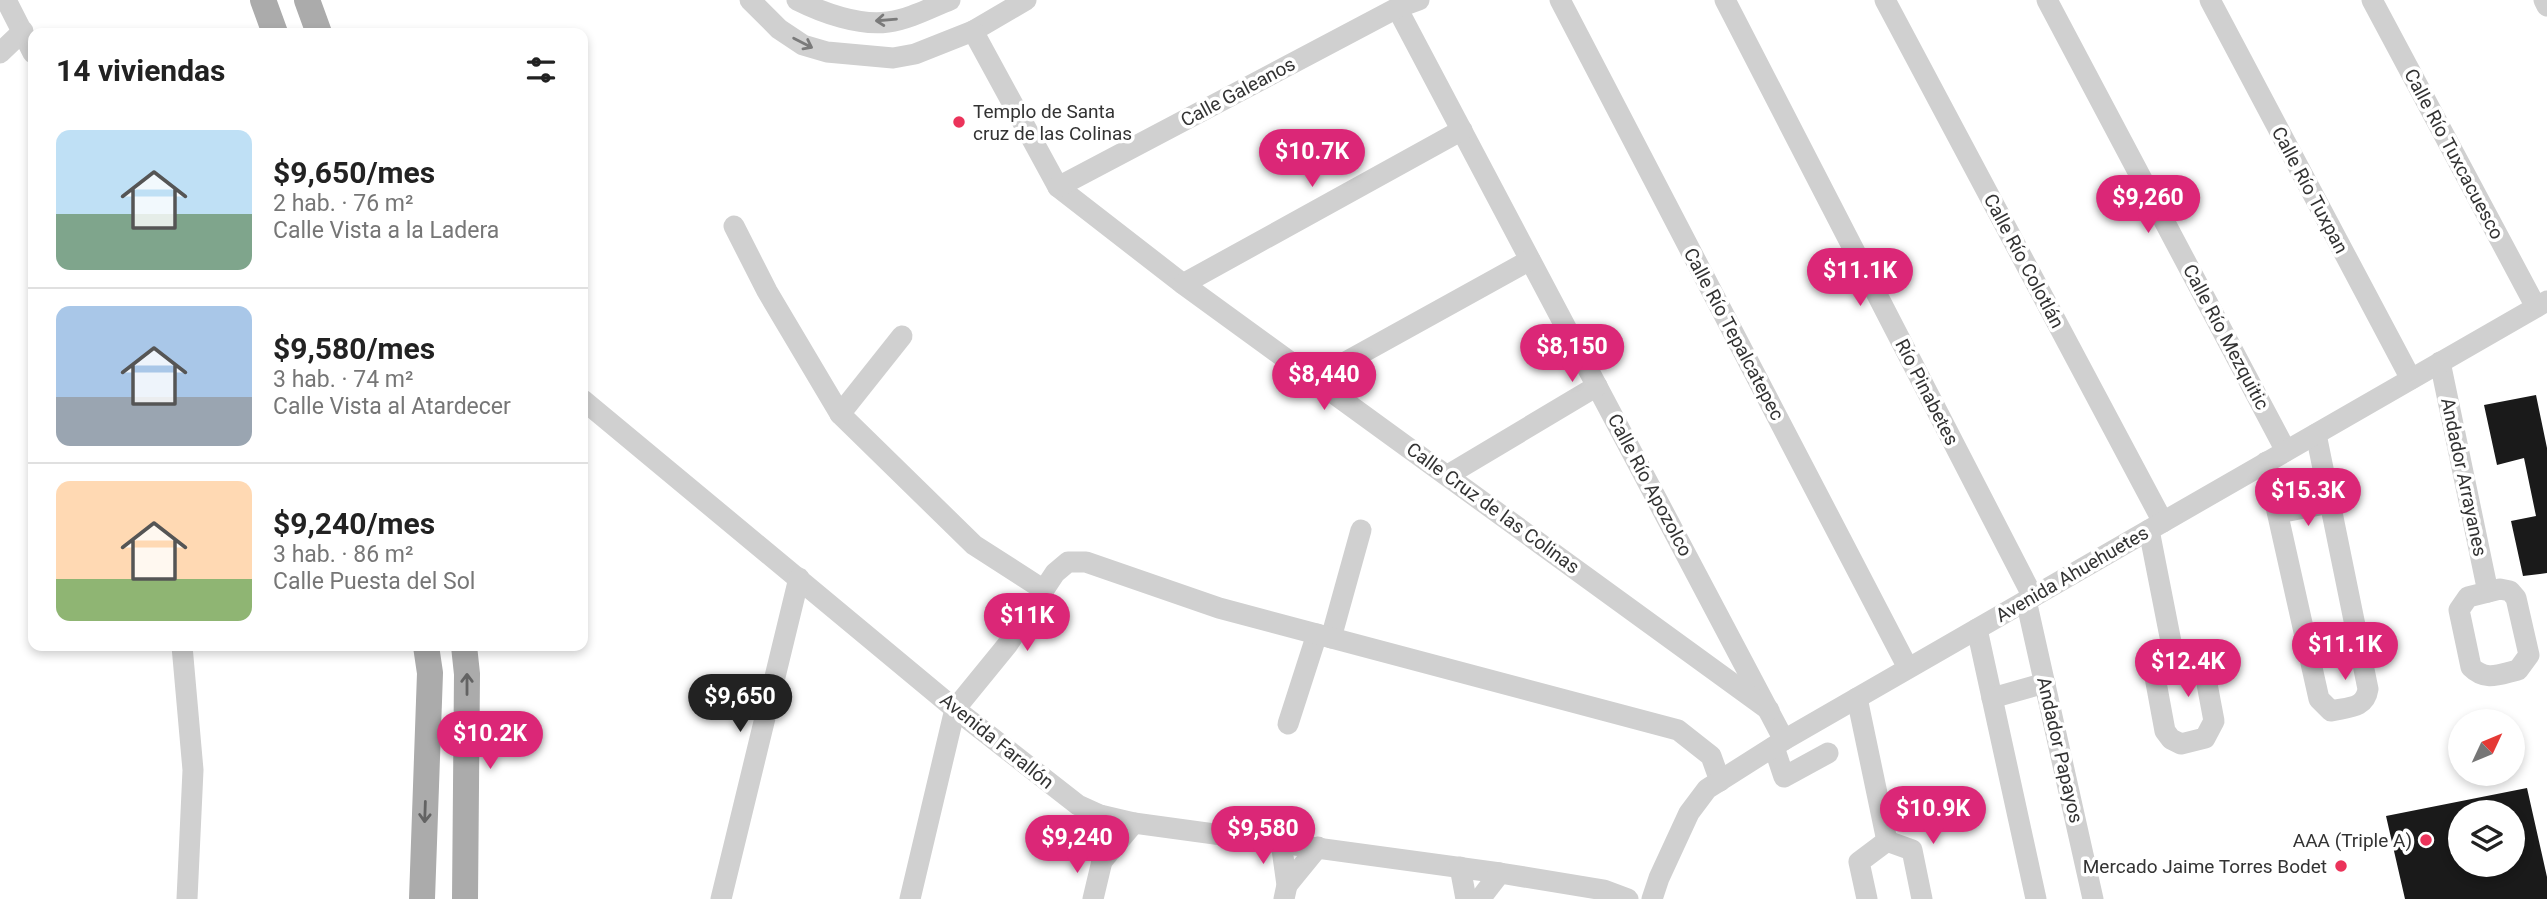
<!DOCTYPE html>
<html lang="es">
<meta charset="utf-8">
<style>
body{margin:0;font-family:Roboto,sans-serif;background:#f6f6f6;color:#222;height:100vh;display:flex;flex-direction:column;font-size:26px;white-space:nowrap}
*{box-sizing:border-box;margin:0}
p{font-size:23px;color:#767676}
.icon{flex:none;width:38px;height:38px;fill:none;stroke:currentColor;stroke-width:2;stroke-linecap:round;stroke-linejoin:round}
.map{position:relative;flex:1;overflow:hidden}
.details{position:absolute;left:28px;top:28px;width:560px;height:623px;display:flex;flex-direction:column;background:#fff;border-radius:14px;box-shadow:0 4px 10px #0003}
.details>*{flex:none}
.needle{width:46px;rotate:46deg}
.buttons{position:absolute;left:2448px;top:709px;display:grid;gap:14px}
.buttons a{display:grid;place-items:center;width:77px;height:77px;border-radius:50%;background:#fff;box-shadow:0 4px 10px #0003;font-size:35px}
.price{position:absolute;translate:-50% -60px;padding:0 16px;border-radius:24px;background:#db2777;color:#fff;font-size:23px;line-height:46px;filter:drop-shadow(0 2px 4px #0008)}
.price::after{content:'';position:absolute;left:50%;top:42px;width:21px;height:16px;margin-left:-10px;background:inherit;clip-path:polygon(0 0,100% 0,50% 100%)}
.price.current{background:#222;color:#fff}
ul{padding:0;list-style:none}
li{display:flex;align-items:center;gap:21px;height:175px;padding:0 28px}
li+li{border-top:2px solid #e0e0e0}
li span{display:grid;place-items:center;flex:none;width:196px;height:140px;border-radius:14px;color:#555}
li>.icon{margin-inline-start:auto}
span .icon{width:84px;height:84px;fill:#fffc;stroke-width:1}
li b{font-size:30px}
h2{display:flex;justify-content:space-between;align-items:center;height:84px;padding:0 28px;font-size:30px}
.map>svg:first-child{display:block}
.building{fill:#1a1a1a;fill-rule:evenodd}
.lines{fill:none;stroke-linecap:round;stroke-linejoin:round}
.minor{stroke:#d0d0d0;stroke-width:21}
.major{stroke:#ababab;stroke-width:26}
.oneway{stroke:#7a7a7a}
.oneway2{stroke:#636363}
.poi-dot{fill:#eb335a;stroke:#fff;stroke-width:2.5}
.labels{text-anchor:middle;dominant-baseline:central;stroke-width:7;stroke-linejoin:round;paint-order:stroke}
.street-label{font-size:19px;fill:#333;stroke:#fff}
.poi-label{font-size:19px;fill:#333;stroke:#fff;text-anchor:end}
</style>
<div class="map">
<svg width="2547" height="899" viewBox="0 0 2547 899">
<rect width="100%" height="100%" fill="#fff"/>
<g class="building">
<path d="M2536,395l11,53v125l-24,3 -12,-55 25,-5 -12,-58 -27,7 -13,-60z"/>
<path d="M2527,788l20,89v22h-142l-19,-83zM2460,812h53v52h-53z"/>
</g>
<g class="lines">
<g class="minor">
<path d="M6,0l27,53"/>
<path d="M750,0l29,29 24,16 24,7 66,6 22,-4 58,-23 53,-31"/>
<path d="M797,0c26,13 62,26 91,22 22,-3 42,-14 62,-22"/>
<path d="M1560,0l348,668"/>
<path d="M1725,0l308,597"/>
<path d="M1885,0l278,522"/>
<path d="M2047,0l239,451"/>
<path d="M2210,0l201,379"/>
<path d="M2372,0l164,307"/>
<path d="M2544,0l3,6"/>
<path d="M1397,8l387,732"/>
<path d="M973,31l85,156 125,97 586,426"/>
<path d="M0,53l23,-22"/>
<path d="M1058,187l339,-179 22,-8"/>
<path d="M734,226l33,65 73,123 134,131 70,45"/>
<path d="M1183,284l279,-154"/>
<path d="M2440,362l48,230"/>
<path d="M1315,379l215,-119"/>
<path d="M583,400l372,309 123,96 22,10 34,8 366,50 104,17 24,9"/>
<path d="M840,414l62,-78"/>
<path d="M2266,462l53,237 12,12c17,-4 34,-2 37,-22l-52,-255"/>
<path d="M1448,475l149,-89"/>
<path d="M2278,513l52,-10"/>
<path d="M2149,530l24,122"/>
<path d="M2500,589l10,2 6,7 13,57 -11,15c-18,4 -32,12 -47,-3l-12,-57 9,-13z"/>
<path d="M2026,600l67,299"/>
<path d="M1977,629l59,270"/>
<path d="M1331,638l30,-108"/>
<path d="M182,646l11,124 -6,129"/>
<path d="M2173,652l11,2 20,14 10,53 -9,17 -24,6 -10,-5 -6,-8 -10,-54 6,-15z"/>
<path d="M1857,698l30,143"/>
<path d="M1992,698l53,-15"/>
<path d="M1288,724l29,-90"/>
<path d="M1774,747l10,30 44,-24"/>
<path d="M1887,841l25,9 10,49"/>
<path d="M1281,842l6,43 -3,14"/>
<path d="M1102,861l32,-38"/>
<path d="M1460,867l6,32"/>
<path d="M1287,885l31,-38"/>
<path d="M721,899l78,-321"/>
<path d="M910,899l45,-190 53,-65 47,-71 13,-11h18l133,46 459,122 33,26 9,25"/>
<path d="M1093,899l9,-38 -2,-46"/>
<path d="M1480,899l20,-26"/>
<path d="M1652,899l7,-21 30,-65 18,-24 77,-49 763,-439"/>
<path d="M1867,899l-8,-37 28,-21"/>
</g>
<g class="major">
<path d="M263,0l12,33"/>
<path d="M307,0l12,33"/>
<path d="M464,646l3,28 -2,225"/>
<path d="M422,899l8,-226 -4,-27"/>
</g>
</g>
<defs><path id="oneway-shaft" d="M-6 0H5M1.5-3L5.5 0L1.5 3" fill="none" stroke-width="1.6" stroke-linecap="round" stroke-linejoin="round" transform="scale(1.75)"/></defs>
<g class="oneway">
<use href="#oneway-shaft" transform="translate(886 20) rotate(175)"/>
<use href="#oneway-shaft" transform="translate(803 43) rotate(27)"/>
</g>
<g class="oneway2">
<use href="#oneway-shaft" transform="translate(467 684) rotate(-90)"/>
<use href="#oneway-shaft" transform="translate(425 812) rotate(92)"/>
</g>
<g class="poi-dot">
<circle cx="959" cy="122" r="7"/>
<circle cx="2426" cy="840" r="7"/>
<circle cx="2341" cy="866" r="7"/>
</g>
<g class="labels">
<g class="street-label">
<text transform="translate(1238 92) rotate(-28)">Calle Galeanos</text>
<text transform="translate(2454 154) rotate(62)">Calle Río Tuxcacuesco</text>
<text transform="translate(2310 190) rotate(62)">Calle Río Tuxpan</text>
<text transform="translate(2024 261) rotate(62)">Calle Río Colotlán</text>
<text transform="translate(1734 334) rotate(62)">Calle Río Tepalcatepec</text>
<text transform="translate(2226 337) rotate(62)">Calle Río Mezquitic</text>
<text transform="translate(1927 392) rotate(63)">Río Pinabetes</text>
<text transform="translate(2464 477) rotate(78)">Andador Arrayanes</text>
<text transform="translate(1650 485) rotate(62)">Calle Río Apozolco</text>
<text transform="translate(1493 508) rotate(36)">Calle Cruz de las Colinas</text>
<text transform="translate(2072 574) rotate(-30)">Avenida Ahuehuetes</text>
<text transform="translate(997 741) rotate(39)">Avenida Farallón</text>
<text transform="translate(2060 750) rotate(77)">Andador Papayos</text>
</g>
<g class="poi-label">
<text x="973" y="111" text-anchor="start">Templo de Santa<tspan x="973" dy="22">cruz de las Colinas</tspan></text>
<text x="2412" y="840">AAA (Triple A)</text>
<text x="2327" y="866">Mercado Jaime Torres Bodet</text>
</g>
</g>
</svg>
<div class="buttons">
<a><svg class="needle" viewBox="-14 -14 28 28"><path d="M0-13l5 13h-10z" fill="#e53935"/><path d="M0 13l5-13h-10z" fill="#767676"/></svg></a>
<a><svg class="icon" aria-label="layers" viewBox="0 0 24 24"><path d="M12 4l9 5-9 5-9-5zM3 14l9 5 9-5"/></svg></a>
</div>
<b class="price" style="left:1312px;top:189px">$10.7K</b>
<b class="price" style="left:2148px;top:235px">$9,260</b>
<b class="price" style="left:1860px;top:308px">$11.1K</b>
<b class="price" style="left:1572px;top:384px">$8,150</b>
<b class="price" style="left:1324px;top:412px">$8,440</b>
<b class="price" style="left:2308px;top:528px">$15.3K</b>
<b class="price" style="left:1027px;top:653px">$11K</b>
<b class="price" style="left:2345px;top:682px">$11.1K</b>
<b class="price" style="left:2188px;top:699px">$12.4K</b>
<b class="price current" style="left:740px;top:734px">$9,650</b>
<b class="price" style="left:490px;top:771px">$10.2K</b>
<b class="price" style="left:1933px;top:846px">$10.9K</b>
<b class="price" style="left:1263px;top:866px">$9,580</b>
<b class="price" style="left:1077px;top:875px">$9,240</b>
<section class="details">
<h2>14 viviendas<svg class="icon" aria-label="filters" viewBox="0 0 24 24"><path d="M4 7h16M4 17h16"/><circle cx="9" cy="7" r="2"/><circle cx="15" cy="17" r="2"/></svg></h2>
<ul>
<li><span style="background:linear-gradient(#bfe0f5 60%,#7fa58c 0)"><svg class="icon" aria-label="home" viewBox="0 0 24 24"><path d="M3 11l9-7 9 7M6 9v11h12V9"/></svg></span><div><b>$9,650/mes</b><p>2 hab. · 76 m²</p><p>Calle Vista a la Ladera</p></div></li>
<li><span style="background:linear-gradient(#a9c7e8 65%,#9aa5b1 0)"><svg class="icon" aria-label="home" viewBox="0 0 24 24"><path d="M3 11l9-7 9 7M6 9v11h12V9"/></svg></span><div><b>$9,580/mes</b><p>3 hab. · 74 m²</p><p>Calle Vista al Atardecer</p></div></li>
<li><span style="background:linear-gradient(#ffd9b3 70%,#8fb573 0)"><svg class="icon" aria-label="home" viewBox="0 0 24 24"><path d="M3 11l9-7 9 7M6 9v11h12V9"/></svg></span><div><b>$9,240/mes</b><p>3 hab. · 86 m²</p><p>Calle Puesta del Sol</p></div></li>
</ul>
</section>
</div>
